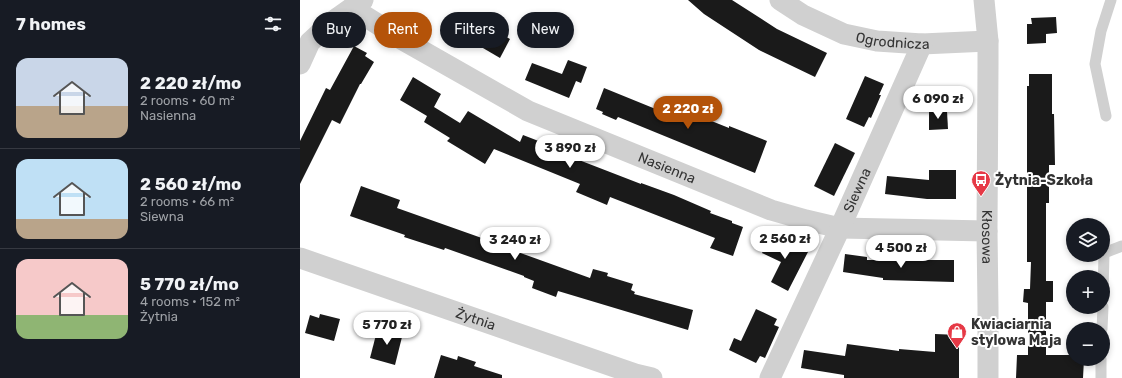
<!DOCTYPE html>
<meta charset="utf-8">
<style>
body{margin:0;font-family:Rubik,sans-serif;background:#20242c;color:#f1f3f6;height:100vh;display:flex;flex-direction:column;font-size:15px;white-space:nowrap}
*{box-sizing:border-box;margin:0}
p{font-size:13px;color:#9ea1a6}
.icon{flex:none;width:22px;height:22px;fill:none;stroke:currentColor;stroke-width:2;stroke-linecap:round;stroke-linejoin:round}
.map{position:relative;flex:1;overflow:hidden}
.side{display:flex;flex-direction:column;background:#171b24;width:300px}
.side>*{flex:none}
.banner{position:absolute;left:12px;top:12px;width:380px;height:36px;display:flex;gap:8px}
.fabs{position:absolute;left:766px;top:218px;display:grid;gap:8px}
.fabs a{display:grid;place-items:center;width:44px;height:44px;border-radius:50%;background:#171b24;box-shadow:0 2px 6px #0003;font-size:20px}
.price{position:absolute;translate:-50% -34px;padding:0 9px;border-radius:14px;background:#fff;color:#222;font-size:13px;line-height:26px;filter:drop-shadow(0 1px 2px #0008)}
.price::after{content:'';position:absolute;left:50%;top:24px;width:12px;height:9px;margin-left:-6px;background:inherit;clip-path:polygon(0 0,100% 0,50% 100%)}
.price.current{background:#b45309;color:#fff}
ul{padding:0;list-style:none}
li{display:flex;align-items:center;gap:12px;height:100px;padding:0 16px}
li+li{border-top:1px solid #363941}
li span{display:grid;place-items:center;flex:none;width:112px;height:80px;border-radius:12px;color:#555}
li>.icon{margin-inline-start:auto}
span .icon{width:48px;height:48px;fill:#fffc;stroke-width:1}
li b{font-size:17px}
h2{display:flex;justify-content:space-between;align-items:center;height:48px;padding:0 16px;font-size:17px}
.chip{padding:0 14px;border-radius:18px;background:#171b24;box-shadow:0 2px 6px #0003;font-size:14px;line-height:36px}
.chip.current{background:#b45309;color:#fff}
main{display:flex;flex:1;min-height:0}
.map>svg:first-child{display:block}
.building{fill:#1a1a1a}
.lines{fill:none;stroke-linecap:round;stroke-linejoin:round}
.service{stroke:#d0d0d0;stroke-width:11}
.minor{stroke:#d0d0d0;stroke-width:21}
.labels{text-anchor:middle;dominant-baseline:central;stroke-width:4;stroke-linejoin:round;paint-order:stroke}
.street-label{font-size:14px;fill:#333;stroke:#fff}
.poi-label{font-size:14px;font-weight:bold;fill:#333;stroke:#fff;text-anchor:start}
</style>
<main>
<section class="side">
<h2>7 homes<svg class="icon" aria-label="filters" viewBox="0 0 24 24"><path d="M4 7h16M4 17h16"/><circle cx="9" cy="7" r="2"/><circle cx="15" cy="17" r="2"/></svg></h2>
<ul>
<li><span style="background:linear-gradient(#c9d6e8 60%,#b9a48a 0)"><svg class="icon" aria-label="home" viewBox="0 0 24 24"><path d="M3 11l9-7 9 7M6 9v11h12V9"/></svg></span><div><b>2 220 zł/mo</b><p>2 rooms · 60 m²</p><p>Nasienna</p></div></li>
<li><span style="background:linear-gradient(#bfe0f5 75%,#b9a48a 0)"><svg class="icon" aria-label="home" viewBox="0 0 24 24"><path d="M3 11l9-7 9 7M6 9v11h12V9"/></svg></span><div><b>2 560 zł/mo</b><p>2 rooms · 66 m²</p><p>Siewna</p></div></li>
<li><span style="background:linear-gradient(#f6c9c9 70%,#8fb573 0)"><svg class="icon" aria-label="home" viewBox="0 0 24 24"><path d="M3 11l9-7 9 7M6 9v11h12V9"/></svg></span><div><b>5 770 zł/mo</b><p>4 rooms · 152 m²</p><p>Żytnia</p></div></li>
</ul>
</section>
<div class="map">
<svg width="822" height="378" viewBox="0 0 822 378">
<rect width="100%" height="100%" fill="#fff"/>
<g class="building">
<path d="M388,0h44l45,29 50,24 -12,24 -56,-27 -55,-36z"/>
<path d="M169,16l41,23 -10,19 -41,-24z"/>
<path d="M756,17l1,16 -11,1v9l-19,1v-20h5l-1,-6z"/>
<path d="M54,46l13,7 -2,3 9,6 -13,22h-1l-20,40 -8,-4 -32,64v-43l26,-53 4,2z"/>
<path d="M268,60l19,7 -6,16 -5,-2 -7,17 -44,-18 7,-17 30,11z"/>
<path d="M729,74h23v40h2l1,51h-6v38h-3v78h7v21h-7v53h27v4h11l-1,19h-67l1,-23h11v-52l-5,-1 1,-13h6l1,-27h-4v-176h2z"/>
<path d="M565,76l19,8 -5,11h2l-10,23 -2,-1 -5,10 -18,-8z"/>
<path d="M113,77l28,17 -7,13 26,16 8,-12 52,31 3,-7 44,17 -1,3 75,29v-1l33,12 37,16 -1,2 22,8v2l11,4 -10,29 -23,-8 5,-10 -105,-41 -3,8 -31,-13 4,-8 -86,-35 -9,15 -38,-23 3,-3 -26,-16 3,-6 -27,-16z"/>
<path d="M304,88l59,24 3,-6 32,13 1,-3 30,12v-2l38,15 -12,32 -137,-56 -2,3 -14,-6 1,-2 -7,-3z"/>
<path d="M629,111h18l1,18 -19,1z"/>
<path d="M535,143l20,10 -21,43 -20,-10z"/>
<path d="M629,170h27v29h-29l-42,-5 2,-18 42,4z"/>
<path d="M61,186l39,14 -3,8 119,42 -1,1 75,27 3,-9 15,4 -1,3 26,8 -2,6 4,2 -1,2 59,16 -5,20 -130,-39 -2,6 -24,-9 2,-7 -10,-4v-1l-79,-28 -1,2 -40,-13 1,-2 -55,-19z"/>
<path d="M471,235l19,9 1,-2 18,8 -21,41 -17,-9 10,-20 -19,-9z"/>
<path d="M545,254l22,3v3h87v22l-71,-2v-2l-40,-6z"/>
<path d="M456,309l21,10 -3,6 5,2 -14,31 -5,-2 -4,7 -27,-13 5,-12 7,3z"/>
<path d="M20,314l20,5 -6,22 -29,-8 5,-18 9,3z"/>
<path d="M78,327l25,6 -8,32 -25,-7z"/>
<path d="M635,334l24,1v43h-115v-3l-43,-7 3,-18 41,6 2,-12 52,7v-2l36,3z"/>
<path d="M141,355l16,5 1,-4 18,6 -2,4 28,9v3h-68z"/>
</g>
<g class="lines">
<g class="service">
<path d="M806,116l-11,-52 6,-33 10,-31"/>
<path d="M803,294l1,-41 18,-7"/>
<path d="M802,329l1,-22"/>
<path d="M801,378v-19"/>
</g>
<g class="minor">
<path id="s1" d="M480,0l23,15 41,19 33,7 45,3 66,-3"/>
<path id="s2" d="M684,0l4,41v24l-1,166 1,77v70"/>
<path id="s3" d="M52,8l51,32 125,71 243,99 35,10 34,8 147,3"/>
<path d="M0,64l10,-22 23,-21 30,-21"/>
<path id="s4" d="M0,258l335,116 17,4"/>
<path id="s5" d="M470,378l70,-150 82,-184"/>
</g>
</g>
<defs>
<symbol id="bus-pin" viewBox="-11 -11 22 30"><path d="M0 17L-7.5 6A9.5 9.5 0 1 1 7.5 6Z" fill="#e63946" stroke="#fff"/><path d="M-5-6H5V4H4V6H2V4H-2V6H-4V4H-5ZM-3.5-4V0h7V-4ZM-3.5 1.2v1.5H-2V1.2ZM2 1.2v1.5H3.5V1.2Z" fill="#fff"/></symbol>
<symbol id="shop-pin" viewBox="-11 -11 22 30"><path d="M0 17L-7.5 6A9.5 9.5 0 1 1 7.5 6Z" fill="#e63946" stroke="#fff"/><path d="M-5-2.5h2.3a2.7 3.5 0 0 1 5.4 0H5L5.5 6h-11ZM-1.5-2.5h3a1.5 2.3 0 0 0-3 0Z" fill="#fff"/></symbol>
</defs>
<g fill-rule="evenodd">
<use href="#bus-pin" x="670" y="169" width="22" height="30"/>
<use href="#shop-pin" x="646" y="321" width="22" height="30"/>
</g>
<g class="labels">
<g class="street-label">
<text stroke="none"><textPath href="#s1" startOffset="122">Ogrodnicza</textPath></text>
<text stroke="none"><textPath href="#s3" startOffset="354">Nasienna</textPath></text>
<text stroke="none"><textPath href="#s5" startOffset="207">Siewna</textPath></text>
<text stroke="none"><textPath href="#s2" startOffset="237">Kłosowa</textPath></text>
<text stroke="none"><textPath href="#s4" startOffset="186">Żytnia</textPath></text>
</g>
<g class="poi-label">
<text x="695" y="180">Żytnia-Szkoła</text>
<text x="671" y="324">Kwiaciarnia<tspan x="671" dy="16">stylowa Maja</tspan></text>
</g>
</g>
</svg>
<div class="fabs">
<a><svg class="icon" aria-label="layers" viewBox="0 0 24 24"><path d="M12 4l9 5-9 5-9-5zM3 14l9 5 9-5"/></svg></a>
<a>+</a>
<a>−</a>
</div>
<b class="price" style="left:638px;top:120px">6 090 zł</b>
<b class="price current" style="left:388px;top:130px">2 220 zł</b>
<b class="price" style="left:270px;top:169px">3 890 zł</b>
<b class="price" style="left:485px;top:260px">2 560 zł</b>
<b class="price" style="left:215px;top:261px">3 240 zł</b>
<b class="price" style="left:601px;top:269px">4 500 zł</b>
<b class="price" style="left:87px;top:346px">5 770 zł</b>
<div class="banner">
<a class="chip">Buy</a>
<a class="chip current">Rent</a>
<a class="chip">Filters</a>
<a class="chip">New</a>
</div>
</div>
</main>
